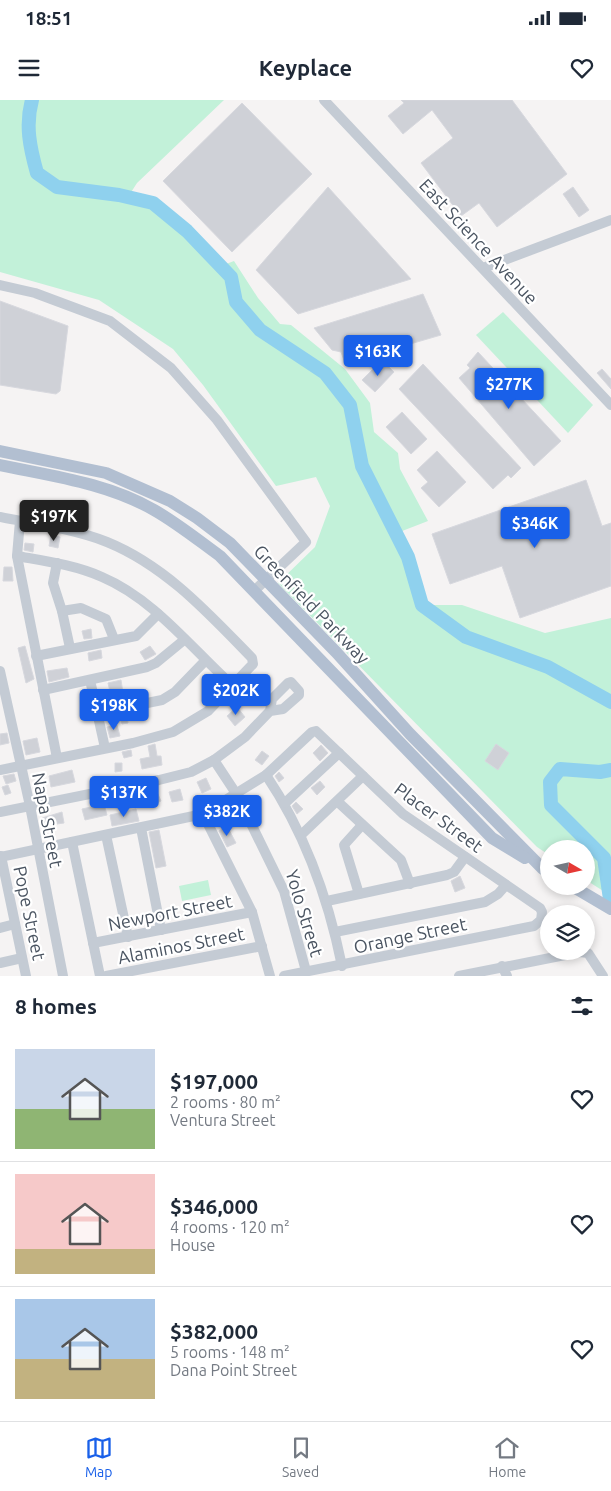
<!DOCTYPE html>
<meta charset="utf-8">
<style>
body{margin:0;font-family:Ubuntu,sans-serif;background:#f6f6f7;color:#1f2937;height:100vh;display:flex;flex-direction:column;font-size:19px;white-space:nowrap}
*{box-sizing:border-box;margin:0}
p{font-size:16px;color:#747a83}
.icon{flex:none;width:28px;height:28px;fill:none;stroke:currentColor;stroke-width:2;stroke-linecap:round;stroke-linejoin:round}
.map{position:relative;height:876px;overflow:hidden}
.panel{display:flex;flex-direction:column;background:#fff;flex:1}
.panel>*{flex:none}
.needle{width:32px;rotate:99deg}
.tools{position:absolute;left:540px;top:740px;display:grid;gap:10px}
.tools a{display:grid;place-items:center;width:55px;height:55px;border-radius:50%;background:#fff;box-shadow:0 2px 8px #0003;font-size:25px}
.price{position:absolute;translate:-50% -42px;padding:0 11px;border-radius:5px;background:#1960e9;color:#fff;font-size:16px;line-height:32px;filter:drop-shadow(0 1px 2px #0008)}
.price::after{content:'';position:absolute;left:50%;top:30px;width:15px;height:11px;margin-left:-8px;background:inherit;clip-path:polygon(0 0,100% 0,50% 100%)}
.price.active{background:#222;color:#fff}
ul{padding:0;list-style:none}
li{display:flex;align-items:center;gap:15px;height:125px;padding:0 15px}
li+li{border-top:1px solid #e0e1e3}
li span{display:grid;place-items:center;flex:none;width:140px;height:100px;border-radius:0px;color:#555}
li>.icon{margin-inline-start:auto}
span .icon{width:60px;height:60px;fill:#fffc;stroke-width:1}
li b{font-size:21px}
h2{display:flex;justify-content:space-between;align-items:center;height:60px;padding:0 15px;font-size:21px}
.status{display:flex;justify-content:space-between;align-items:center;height:35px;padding:0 25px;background:#fff;direction:ltr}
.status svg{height:14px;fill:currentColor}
header{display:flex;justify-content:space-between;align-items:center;height:65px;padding:0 15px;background:#fff;font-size:22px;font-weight:600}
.tabs{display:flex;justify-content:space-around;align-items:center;height:70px;border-top:1px solid #e0e1e3;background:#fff;font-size:14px;color:#747a83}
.tabs a{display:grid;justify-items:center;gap:2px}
.tabs .active{color:#1960e9}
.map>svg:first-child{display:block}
.green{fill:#c2f1d9}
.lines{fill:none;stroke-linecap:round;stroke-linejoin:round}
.river{stroke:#8fd1ee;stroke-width:14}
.building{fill:#cfd1d7;stroke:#d7d8de}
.minor{stroke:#c4cbd4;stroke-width:10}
.major{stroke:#b2bfd1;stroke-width:12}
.labels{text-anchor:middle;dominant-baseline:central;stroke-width:4.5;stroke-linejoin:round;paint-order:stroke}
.street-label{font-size:18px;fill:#4a5461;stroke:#fff}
</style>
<div class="status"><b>18:51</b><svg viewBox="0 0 49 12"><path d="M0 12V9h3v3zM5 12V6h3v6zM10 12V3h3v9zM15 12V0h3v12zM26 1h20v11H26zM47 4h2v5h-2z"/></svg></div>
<header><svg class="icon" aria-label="menu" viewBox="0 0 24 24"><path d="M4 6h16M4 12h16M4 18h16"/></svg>Keyplace<svg class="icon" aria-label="heart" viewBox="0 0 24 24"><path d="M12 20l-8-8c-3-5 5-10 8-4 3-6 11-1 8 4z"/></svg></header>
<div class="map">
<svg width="611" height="876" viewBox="0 0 611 876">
<rect width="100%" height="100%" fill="#f5f3f3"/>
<g class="green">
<path d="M0,0h224l-87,83 -9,14 25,6 34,28 34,35 13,-5 24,37 22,26 11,1 54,44 25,34 4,29 24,21 2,16 28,52 -31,12 11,24 14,48h40l83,28 66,-15v278l-25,-16v-31h-37v6l-12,-8 -259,-264 37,-36 15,-41 -14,-29 -40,9 -73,-101 -30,-36 -74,-49 -99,-28z"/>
<path d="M503,212l90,93 -25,28 -92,-98z"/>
<path d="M208,780l3,15 -29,6 -3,-15z"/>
</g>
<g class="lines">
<g class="river">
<path d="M32,0c-7,25 -2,48 5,73l20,14 62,8 34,8 34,28 44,46 5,25 24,28 65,43 25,32 12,61 46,91 14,48 44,32 82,30 63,35"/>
<path d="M611,670l-11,2 -40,-3 -10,13 1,23 53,53 7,48"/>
</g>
</g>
<g class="building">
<path d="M401,0h111l55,74 -70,53 -18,-24 -18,13 -40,-53 32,-25 -21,-28 -29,24 -15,-18 16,-13z"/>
<path d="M242,3l70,71 -80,78 -69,-71z"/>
<path d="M328,87l83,92 -113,35 -42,-44z"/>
<path d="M573,87l16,23 -10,7 -16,-23z"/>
<path d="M423,194l18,41 -96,28 -4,-11 -9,-2 -18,-22z"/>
<path d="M0,201l68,25 -8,65 -4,3 -56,-9z"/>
<path d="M478,252l83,89 -27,25 -75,-88 11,-10 -3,-3z"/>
<path d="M385,263l9,9 -19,20 -13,-12 15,-15 3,3z"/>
<path d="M423,264l98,104 -10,10 -3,-3 -15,14 -94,-100z"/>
<path d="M602,269l9,10v10l-14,-16z"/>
<path d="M402,312l25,27 -16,15 -25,-27z"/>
<path d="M437,351l29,31 -27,25 -18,-19 7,-6 -11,-12z"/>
<path d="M586,380l16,46 9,-3v63l-91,32 -18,-52 -52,18 -18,-50z"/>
<path d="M51,435l9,2 -2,11 -9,-2z"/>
<path d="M25,443l9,1 -1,8 -9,-2z"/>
<path d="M4,467h8l1,14h-10z"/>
<path d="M91,529l1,9 -8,1 -2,-8z"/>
<path d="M25,546l9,33 -8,4 -8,-35z"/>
<path d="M150,546l6,8 -11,6 -5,-8z"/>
<path d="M101,550l1,8 -13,3 -1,-8z"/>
<path d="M67,568l2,9 -20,5 -2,-11z"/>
<path d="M121,580l2,13 -12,3 -3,-13z"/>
<path d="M211,583l7,7 -7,8 -8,-6z"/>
<circle cx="237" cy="597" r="6"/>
<path d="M237,607l8,10 -10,9 -8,-10z"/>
<path d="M127,614l1,9 -6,1 -2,-8z"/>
<path d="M117,625l3,11 -10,2 -3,-11z"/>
<path d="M7,633l2,10 -9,2v-11z"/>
<path d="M37,638l3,14 -14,3 -3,-14z"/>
<path d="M155,644l2,12h4l1,9 -20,4 -2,-10 10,-2 -2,-11z"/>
<path d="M496,644l13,9 -11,17 -13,-9z"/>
<path d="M321,645l7,8 -8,8 -7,-8z"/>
<path d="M131,650l1,6 -8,2 -2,-6z"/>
<path d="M262,651l7,5 -7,9 -7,-5z"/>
<path d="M115,663h7v8l-7,1z"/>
<path d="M72,670l3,12 -24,5 -2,-11z"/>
<path d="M279,672l5,6 -5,4 -4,-6z"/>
<path d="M14,674l2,7 -10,3 -3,-8z"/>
<path d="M206,678l5,11 -9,4 -5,-11z"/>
<path d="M320,681l5,6 -8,8 -6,-7z"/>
<path d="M8,685l3,8 -6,2 -3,-8z"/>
<path d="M180,689l3,11 -11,2 -3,-10z"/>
<path d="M157,692l4,9 -7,3 -4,-9z"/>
<path d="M296,702l7,7 -6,5 -5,-8z"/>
<path d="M104,704l3,11 -22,5 -3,-11z"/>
<path d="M136,709l3,12 -27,5 -2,-11z"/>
<path d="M62,712l2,11 -7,1v-2l-13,3 -2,-7z"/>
<path d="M227,726l9,17 -9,4 -8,-16z"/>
<path d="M159,730l7,36 -10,2 -7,-36z"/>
<path d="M460,776l5,12 -10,4 -4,-11z"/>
</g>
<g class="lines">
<g class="minor">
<path d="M324,0l287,305"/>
<path d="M483,168l128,-48"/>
<path d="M0,185l35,8 75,28 61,47 46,52 89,122 -51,48"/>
<path d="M0,417c35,7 74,12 107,25 59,24 102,72 145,116l1,6 -45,47 -35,21 -40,11 -133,27"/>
<path d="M20,421l-3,35 40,202"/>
<path d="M17,456c28,5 58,9 85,21 52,22 90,72 131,109"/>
<path d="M57,463l-4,20 9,28 8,37"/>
<path d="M62,511l19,-3 25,11 8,20"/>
<path d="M36,556l100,-20 22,-22"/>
<path d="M0,571l30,135 33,170"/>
<path d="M90,580l15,68"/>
<path d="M43,590l104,-23 9,-4 28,-23"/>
<path d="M98,613l64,-13 13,-8 30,-31"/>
<path d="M214,660l23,35 47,96 22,80"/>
<path d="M266,675c39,58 62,122 76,191"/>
<path d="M338,702l63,58 9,24"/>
<path d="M285,703l54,-50"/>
<path d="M0,712l159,-32 32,-8 23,-12 31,-23 25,-26 13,-2 16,-14v-4l-8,-9 -3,1 -16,16 -2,12"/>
<path d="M203,714l49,98 18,64"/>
<path d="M141,728l20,102"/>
<path d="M106,735l22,102"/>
<path d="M301,735l62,-59"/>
<path d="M72,742l28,134"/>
<path d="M1,756l25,120"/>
<path d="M0,757l203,-43 63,-39 46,-43 4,-1 87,83 137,94 2,4 -1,8 -7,6 -250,50"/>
<path d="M359,794l-15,-49 18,-20"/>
<path d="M327,801l120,-26 7,-3 11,-15"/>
<path d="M0,828l15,-4"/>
<path d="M335,832l150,-30 13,-8 8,-9"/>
<path d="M93,843l159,-31"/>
<path d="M0,863l22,-5"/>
<path d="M502,866l5,10"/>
<path d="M106,876l156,-30"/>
<path d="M459,876l121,-24 8,1 15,23"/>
</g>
<g class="major">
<path d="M0,351l106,22 64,28 27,17 33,25 106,109 74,82 133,135"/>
<path d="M0,365c52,11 107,18 154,45 23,13 44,30 66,46l272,282 33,20"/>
<path d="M572,786l39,23"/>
</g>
</g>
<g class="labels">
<g class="street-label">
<text transform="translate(479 141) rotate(47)">East Science Avenue</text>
<text transform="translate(312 504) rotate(46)">Greenfield Parkway</text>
<text transform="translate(439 717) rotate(36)">Placer Street</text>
<text transform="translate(48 720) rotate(79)">Napa Street</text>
<text transform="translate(170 812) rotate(-11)">Newport Street</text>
<text transform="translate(30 813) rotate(78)">Pope Street</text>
<text transform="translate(305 813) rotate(73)">Yolo Street</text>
<text transform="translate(410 835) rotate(-12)">Orange Street</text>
<text transform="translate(181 845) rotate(-11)">Alaminos Street</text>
</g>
</g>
</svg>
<div class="tools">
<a><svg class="needle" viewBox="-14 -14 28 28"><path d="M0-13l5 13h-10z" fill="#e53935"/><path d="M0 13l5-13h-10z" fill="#747a83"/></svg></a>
<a><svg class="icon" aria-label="layers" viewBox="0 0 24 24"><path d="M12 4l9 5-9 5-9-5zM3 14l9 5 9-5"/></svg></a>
</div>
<b class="price" style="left:378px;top:277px">$163K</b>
<b class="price" style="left:509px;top:310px">$277K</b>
<b class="price active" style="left:54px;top:442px">$197K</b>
<b class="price" style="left:535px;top:449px">$346K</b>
<b class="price" style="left:236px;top:616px">$202K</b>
<b class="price" style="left:114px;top:631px">$198K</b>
<b class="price" style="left:124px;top:718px">$137K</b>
<b class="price" style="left:227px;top:737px">$382K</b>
</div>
<section class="panel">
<h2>8 homes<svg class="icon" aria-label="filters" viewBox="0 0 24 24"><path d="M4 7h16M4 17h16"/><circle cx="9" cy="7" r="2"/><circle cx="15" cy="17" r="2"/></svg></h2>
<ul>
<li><span style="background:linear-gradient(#c9d6e8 60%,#8fb573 0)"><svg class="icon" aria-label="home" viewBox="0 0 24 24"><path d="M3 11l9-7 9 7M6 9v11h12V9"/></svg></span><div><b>$197,000</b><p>2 rooms · 80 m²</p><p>Ventura Street</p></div><svg class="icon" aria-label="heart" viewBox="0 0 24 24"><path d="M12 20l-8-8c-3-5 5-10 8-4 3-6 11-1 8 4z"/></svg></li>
<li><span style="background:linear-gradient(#f6c9c9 75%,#c2b280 0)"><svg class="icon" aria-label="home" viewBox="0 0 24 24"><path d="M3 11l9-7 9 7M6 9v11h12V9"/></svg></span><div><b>$346,000</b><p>4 rooms · 120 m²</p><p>House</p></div><svg class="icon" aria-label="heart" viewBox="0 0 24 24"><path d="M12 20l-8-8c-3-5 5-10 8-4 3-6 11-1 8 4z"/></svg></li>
<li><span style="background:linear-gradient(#a9c7e8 60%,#c2b280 0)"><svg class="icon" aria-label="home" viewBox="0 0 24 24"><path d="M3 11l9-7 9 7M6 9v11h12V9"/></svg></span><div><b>$382,000</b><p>5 rooms · 148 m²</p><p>Dana Point Street</p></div><svg class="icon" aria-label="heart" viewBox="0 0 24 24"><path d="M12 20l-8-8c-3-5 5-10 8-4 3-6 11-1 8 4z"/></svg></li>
</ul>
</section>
<nav class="tabs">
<a class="active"><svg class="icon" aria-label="map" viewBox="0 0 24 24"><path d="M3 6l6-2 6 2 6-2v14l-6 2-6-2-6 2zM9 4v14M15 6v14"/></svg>Map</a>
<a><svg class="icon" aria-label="saved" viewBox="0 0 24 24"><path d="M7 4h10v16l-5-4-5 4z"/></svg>Saved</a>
<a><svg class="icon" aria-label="home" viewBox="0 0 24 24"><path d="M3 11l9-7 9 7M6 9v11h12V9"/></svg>Home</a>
</nav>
